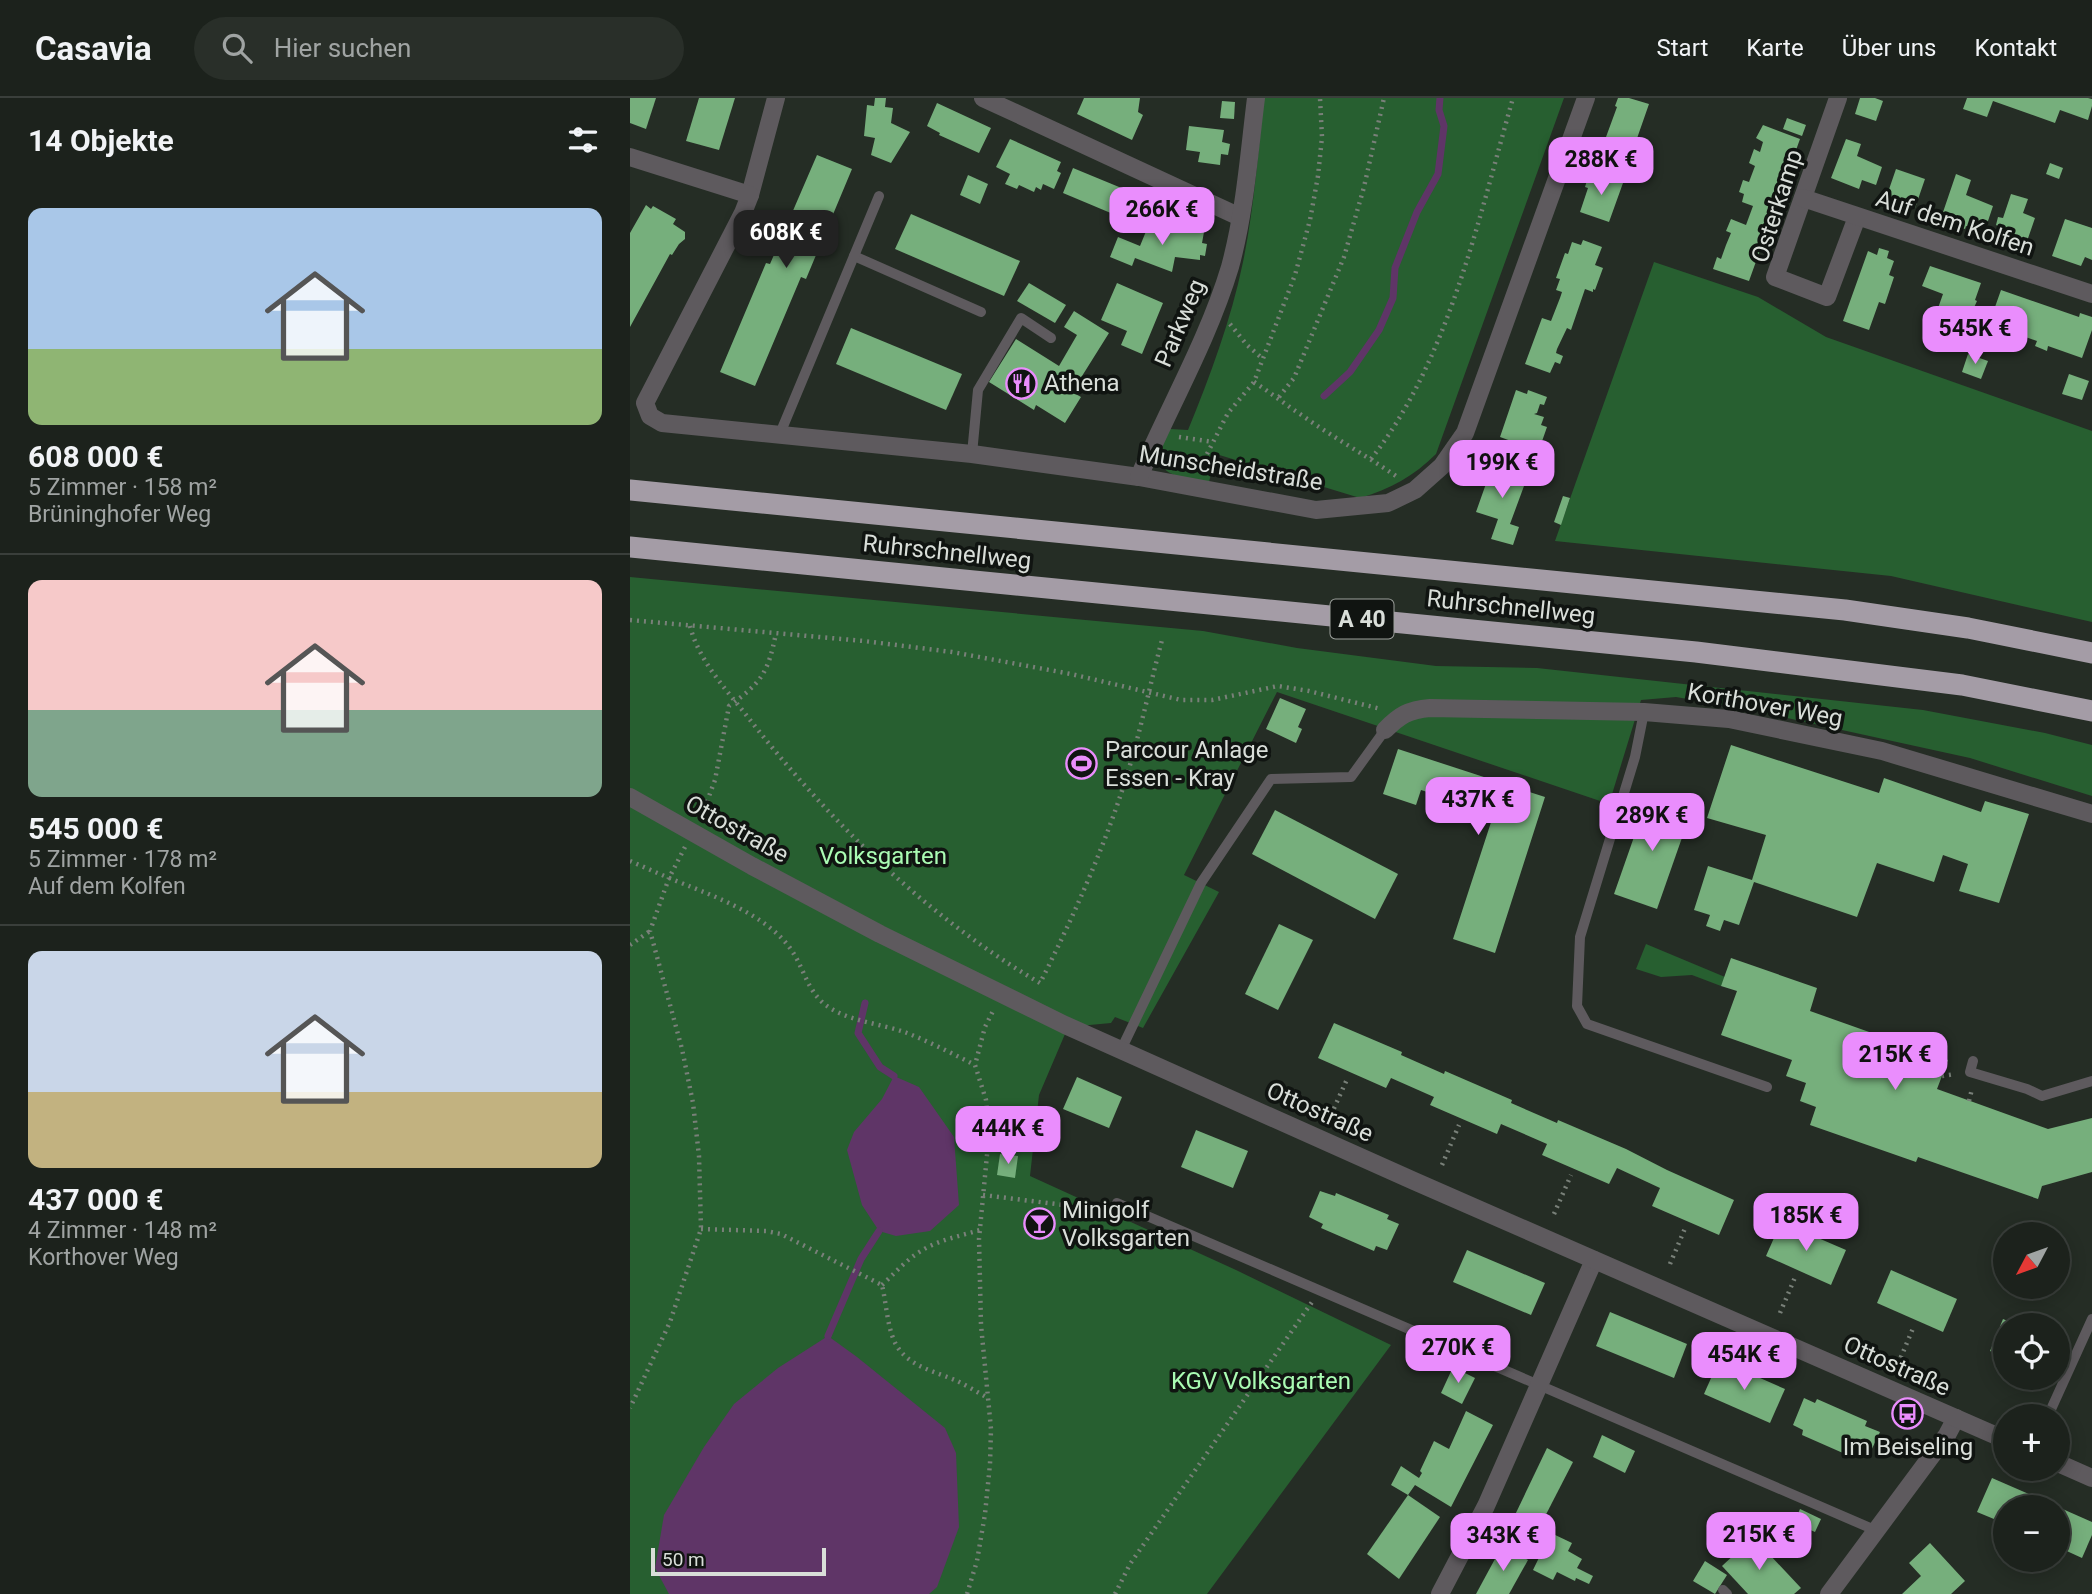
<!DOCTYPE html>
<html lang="de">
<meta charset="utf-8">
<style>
body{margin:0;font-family:Roboto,sans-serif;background:#292f29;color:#f1f3f6;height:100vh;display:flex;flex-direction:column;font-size:26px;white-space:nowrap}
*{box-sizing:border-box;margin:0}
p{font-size:23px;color:#a0a4a3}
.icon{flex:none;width:38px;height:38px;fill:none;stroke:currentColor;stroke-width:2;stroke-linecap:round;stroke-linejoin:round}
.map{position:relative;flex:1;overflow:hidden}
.sheet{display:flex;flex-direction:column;background:#1c221c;width:630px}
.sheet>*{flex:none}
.needle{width:46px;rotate:229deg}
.controls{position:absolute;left:1363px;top:1124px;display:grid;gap:14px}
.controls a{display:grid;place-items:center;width:77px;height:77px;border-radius:50%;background:#1c221c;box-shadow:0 4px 18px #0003,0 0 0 2px #3a3f3b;font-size:35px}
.scale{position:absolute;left:21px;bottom:18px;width:175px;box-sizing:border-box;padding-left:7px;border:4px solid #d9ded9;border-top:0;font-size:19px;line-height:24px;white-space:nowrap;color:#d9ded9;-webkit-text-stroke:5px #101411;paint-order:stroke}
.price{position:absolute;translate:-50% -60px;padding:0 16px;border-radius:14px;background:#ea8dfd;color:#111;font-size:23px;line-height:46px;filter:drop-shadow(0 2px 4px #0008)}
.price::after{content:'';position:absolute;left:50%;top:42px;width:21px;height:16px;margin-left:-10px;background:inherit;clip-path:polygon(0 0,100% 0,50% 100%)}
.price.selected{background:#222;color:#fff}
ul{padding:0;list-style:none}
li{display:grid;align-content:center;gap:14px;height:371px;padding:0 28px}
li+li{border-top:2px solid #3a3f3b}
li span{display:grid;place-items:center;height:217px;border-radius:14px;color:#555}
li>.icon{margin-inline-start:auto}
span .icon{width:126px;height:126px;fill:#fffc;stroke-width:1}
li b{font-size:30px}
h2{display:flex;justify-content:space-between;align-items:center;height:84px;padding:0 28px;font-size:30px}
header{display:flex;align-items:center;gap:42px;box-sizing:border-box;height:98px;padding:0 35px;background:#1c221c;border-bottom:2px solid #3a3f3b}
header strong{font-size:33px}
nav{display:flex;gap:38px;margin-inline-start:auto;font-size:24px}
.search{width:490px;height:63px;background:#292f29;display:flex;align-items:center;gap:18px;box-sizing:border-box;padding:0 24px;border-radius:38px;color:#a0a4a3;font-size:26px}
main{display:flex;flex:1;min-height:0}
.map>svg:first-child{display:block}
.green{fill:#275f30}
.water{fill:#5f3567}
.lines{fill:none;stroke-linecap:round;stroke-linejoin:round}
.stream{stroke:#5f3567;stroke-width:7}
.building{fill:#76af7c}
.path{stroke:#798079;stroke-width:4.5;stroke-dasharray:2 5;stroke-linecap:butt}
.service{stroke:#5e5a5e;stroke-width:10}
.minor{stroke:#5e5a5e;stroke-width:18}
.tertiary{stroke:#5e5a5e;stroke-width:18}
.motorway{stroke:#a49ca6;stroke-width:21}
.labels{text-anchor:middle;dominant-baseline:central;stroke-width:7;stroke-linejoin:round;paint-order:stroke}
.shield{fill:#101411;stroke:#9da19d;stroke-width:2}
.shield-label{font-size:23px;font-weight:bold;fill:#d9ded9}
.street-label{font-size:24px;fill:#d9ded9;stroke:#101411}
.poi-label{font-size:24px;fill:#d9ded9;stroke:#101411;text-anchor:start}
.park-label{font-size:24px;fill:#aafbb3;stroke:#101411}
</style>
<header>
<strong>Casavia</strong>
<div class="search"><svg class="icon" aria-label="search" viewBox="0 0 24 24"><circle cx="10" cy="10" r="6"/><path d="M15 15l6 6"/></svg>Hier suchen</div>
<nav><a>Start</a><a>Karte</a><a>Über uns</a><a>Kontakt</a></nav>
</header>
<main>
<section class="sheet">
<h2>14 Objekte<svg class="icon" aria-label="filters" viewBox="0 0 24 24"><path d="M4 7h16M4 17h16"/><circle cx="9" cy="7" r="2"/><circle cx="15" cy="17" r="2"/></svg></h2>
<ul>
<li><span style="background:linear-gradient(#a9c7e8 65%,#8fb573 0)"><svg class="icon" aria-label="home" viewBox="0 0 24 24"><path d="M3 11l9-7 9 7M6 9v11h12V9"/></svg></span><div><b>608 000 €</b><p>5 Zimmer · 158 m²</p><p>Brüninghofer Weg</p></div></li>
<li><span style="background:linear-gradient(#f6c9c9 60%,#7fa58c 0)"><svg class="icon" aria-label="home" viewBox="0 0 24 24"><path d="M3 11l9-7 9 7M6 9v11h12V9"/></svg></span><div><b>545 000 €</b><p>5 Zimmer · 178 m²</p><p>Auf dem Kolfen</p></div></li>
<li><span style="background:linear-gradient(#c9d6e8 65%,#c2b280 0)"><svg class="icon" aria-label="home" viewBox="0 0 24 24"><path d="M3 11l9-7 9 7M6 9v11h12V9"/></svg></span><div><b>437 000 €</b><p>4 Zimmer · 148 m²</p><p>Korthover Weg</p></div></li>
</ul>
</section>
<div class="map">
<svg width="1462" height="1496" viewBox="0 0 1462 1496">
<rect width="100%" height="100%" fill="#252d25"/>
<g class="green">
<path d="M634,0h300l-128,356c-22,22 -46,35 -76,44l-144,-44 -7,28c-19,-3 -56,-4 -49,-33 2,-6 7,-14 10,-20l18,1c22,-54 43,-110 55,-168 11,-53 15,-109 21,-164z"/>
<path d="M1024,164l104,35 68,40 266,94v191l-201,-46 -336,-35z"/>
<path d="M0,479l573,54 94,17 139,18 101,2 386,42 122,23 47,12v51l-122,-38 -219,-48 -75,-13 -35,3 -32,104 -332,-112 -93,183 35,17 -76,136 -28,-11 -4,6 -43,4 -29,68 -9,81 206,94 155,75 -184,249h-577z"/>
<path d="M1016,846l79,33 -4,9 -29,-11 -31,2 -25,-8z"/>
</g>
<g class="water">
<path d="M264,978l25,11 35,50 5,68 -29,26 -34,5 -17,-5 -17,-26 -15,-55 7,-18 28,-33z"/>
<path d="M198,1238l29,21 88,71 11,25 3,74 -22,60 -8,7h-260l-14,-26 9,-53 40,-68 30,-43 44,-36z"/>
</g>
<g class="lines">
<g class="stream">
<path d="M694,298l26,-24 29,-42 14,-32 2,-30 22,-56 21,-38 6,-48 -5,-16 1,-12"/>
<path d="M235,905l-7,30 22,34 14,9"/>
<path d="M198,1238l33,-77 18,-28"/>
</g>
</g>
<g class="building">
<path d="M0,0h26l-10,31 -16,-6z"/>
<path d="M69,0h36l-16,52 -33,-9z"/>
<path d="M245,0h11l-1,9 8,1 -2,15 19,9 -19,31 -20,-8 4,-17 -11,-2 3,-31 7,1z"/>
<path d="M454,0h56l-2,14 5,3 -11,25 -55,-26z"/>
<path d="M988,0h11l20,6 -15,43 -28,-10 11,-30 -2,-1z"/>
<path d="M1230,0h15l8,3 -7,20 -21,-7z"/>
<path d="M1337,0h121l4,1v7l-4,14 -28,-10 -5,13 -62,-22 -6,16 -24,-8z"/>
<path d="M592,3l13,1 -1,17 -14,-1z"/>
<path d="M307,5l54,25 -12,25 -40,-18 1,-2 -13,-7z"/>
<path d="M1157,20l19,7 -4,11 -19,-7z"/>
<path d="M1133,27l37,14 -51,142 -36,-12 4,-12 4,2 5,-14 5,-12 -5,-2 5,-12 15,6 7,-19 -11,-4 2,-8 -5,-2 4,-12 6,2 6,-16 -6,-3 5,-14 6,3 3,-10 -7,-4z"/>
<path d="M559,28l35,4 -2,12 8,2 -2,11 -7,-1 -1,11 -22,-3 2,-10 -14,-2z"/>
<path d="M380,41l51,23 -4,9 4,2 -7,16 -11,-5 -2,6 -5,-3 -2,5 -15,-7 -2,4 -12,-5 5,-10 -14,-7z"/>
<path d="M1216,41l15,5 -4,12 25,11 -6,18 -14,-5 -3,9 -28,-11z"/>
<path d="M187,57l35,14 -46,110 -5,-2 -46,109 -35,-14 46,-109 4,1z"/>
<path d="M999,58l19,7 -3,9 -20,-6z"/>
<path d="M1420,65l13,5 -4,11 -13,-5z"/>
<path d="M443,70l63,26 -11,25 -62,-26z"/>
<path d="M1266,71l29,10 -10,29 -29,-10z"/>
<path d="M964,75l29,10 -14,39 -29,-10 8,-24 -3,-1 4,-13 4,1z"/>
<path d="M1326,76l15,6 -5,15 27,11 -6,18 -14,-5 -3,8 -4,-1 -1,3 -10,-4v-2l-14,-5z"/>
<path d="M338,77l20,9 -8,20 -20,-9z"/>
<path d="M1381,96l17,5 -5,14 12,5 -10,29 -5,-2 -1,2 -9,-3v-3l-13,-4 3,-10 -4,-2 2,-8 5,1z"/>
<path d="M16,107l5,4 2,-3 23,13 -3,5 12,8v7l-6,5 -7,11 -2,-1 -40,73v-94z"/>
<path d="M281,116l109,47 -16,35 -109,-47z"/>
<path d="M1435,121l27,9v32l-7,-3 -4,9 -29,-10z"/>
<path d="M519,126l55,8 -2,11 5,1 -2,12 -5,-1v5l-25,-3 -3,15 -37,-14 -3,8 -22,-9 8,-20 22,9z"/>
<path d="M953,142l19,7 -7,18 8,3 -8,22 -2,-1v3l-8,-3 -14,41 -4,-2 -10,21 -1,4 7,3 -3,8 -5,-2 -5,11 -25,-9 17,-46 9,3 9,-23 2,-6 -6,-2 4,-11 -4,-1 9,-25 3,1 4,-12 9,3z"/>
<path d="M1249,150l10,3 -2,7 7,3 -5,14 5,2 -9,27 -6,-2 -10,28 -26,-9 25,-70 9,4z"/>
<path d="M1300,168l51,17 -6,17 2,1 -10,22 -30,-12 6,-17 -21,-8z"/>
<path d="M399,185l37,22 -11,18 -38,-22z"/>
<path d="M487,185l46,20 -21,51 -21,-9 6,-14 -26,-11z"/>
<path d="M1371,192l78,27 1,-4 12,4v13l-10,28 -34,-12 -1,5 -12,-5 2,-5 -48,-17z"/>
<path d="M444,213l35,22 -37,59 9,5 -16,26 -29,-18 -2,5 -45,-28 27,-43 43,27 18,-31 -13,-8z"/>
<path d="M221,230l111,46 -16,36 -110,-46z"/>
<path d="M1338,256l20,7 -7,18 -19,-7z"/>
<path d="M1439,276l20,7 -7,19 -20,-6z"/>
<path d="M886,292l11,4 1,-4 19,7 -3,8 -4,-1 -3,9 -3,1 10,3 -3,8 6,2 -7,20 -14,-5 -1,4 -25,-9z"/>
<path d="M889,349l18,7 -4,9 -18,-6z"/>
<path d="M864,363l29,10v5l-5,8 6,2 -14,38 9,3 -6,18 -22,-6 7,-20 -22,-7z"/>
<path d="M933,398l7,2 -9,27 -7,-3z"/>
<path d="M650,600l26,11 -8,18 4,2 -6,14 -30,-14z"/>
<path d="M1101,647l148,48 5,-15 97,34 4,-11 44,13 -30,89 -40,-12 9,-27 -25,-9 -9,27 -57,-19 -20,54 -103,-35 -15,43 -15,-5 -4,11 -14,-5 4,-11 -16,-5 14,-44 44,14 14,-45 -59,-17z"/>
<path d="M768,651l147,48 -50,156 -42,-14 41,-126 -73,-23 -5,15 -33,-11z"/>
<path d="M1018,699l43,15 -34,97 -43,-15z"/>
<path d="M645,712l123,64 -23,45 -123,-65z"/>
<path d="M649,826l34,16 -35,70 -33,-16z"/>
<path d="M1101,860l86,30 -7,23 138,49 -11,29 111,40 44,-11v54l-50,14 -4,13 -120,-42 -2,5 -106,-37 6,-18 -16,-6 6,-18 -20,-7 6,-16 -71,-25 16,-44 -16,-5z"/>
<path d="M704,925l68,29 -1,3 43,19 1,-3 67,29 -1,3 46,20 1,-3 68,29 41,21 67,30 -15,35 -67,-29 8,-18 -43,-20 -8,16 -67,-29 5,-11 -46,-20 -4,10 -67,-29 4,-8 -43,-19 -5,10 -68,-30z"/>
<path d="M447,979l45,20 -13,31 -46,-19z"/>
<path d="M566,1032l52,21 -15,37 -52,-21z"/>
<path d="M370,1056l18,2 -3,22 -18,-3z"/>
<path d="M690,1093l15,5 1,-3 53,22 -2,4 12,5 -12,26 -11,-4 -2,5 -53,-23 2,-4 -14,-7z"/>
<path d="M1151,1124l65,28 -15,35 -65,-29z"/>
<path d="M837,1152l78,33 -14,32 -78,-33z"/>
<path d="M1261,1172l66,29 -14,33 -66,-29z"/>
<path d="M980,1214l77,32 -13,34 -78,-32z"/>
<path d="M1373,1221l14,6h-11v33l-16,-7z"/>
<path d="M1089,1262l66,29 -15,34 -66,-29z"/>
<path d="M823,1269l22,11 -13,26 -21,-11z"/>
<path d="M1174,1300l11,5 2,-4 50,22 -2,5 15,6 -12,25 -13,-6 -3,6 -50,-22 1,-5 -10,-5z"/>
<path d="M836,1313l27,14 -42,82 -36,-22 -7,10 -17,-10 10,-19 18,12 3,-5 -2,-2 14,-30 15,8z"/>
<path d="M972,1337l33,16 -10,22 -32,-16z"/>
<path d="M917,1350l26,14 -35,68 -24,-13z"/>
<path d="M1362,1380l55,24 10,5h-51v17l-29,-12z"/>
<path d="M778,1397l32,22 -41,62 -32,-25z"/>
<path d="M1428,1409l34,15v13l-10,23 -24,-11z"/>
<path d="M1170,1411l21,10 -6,13 -21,-9z"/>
<path d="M921,1435l21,10 -4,8 14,8 -5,9 16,8 -4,8 -13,-6 -1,3 -18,-9 -4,8 -20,-10z"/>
<path d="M1123,1439l48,51 -7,6h-46l-26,-28z"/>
<path d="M1300,1445l35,38 -14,13h-49l19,-18 -12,-13z"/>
<path d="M872,1448l26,14 -19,34h-33z"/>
<path d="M1075,1463l22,14 -12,19 -22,-13z"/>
</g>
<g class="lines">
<g class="path">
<path d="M600,226l17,21 16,14"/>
<path d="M624,284c17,11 32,23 49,34 31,22 64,40 96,62"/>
<path d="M649,299l15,-19 50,-121 20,-70 20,-89"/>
<path d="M549,339l34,5"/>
<path d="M577,356l21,-41 26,-31 41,-107 15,-55 8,-44 4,-39 -2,-39"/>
<path d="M741,361c78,-99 108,-242 142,-361"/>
<path d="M0,522l234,21 88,11 119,22 110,26h31l66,-14 31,5 72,18"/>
<path d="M60,528c8,32 32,59 53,85 82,106 181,204 297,272 34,-67 69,-146 90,-218 12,-41 21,-84 32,-125"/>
<path d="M72,717l13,-35 14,-74c33,-24 39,-33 47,-73"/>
<path d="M55,749l-16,31c39,16 99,36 123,73 11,16 15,37 30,51 21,19 58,21 85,31 23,9 46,21 68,32"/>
<path d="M0,763l39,17 -19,53 32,118 11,54 6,53 2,73 -31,93 -40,86"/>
<path d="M0,847l20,-14"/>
<path d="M1312,978l13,-2"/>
<path d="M1339,1003l3,-12"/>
<path d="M701,1017l17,-38"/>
<path d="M812,1067l17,-40"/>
<path d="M353,1097l89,11 26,7 5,-2"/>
<path d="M924,1116l17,-39"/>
<path d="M71,1131l65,2 15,3 101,51c4,17 5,37 11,53 10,27 38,32 62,42 11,5 22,12 33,18"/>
<path d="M1040,1166l16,-38"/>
<path d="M252,1187c13,-12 24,-25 39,-34 17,-11 39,-15 59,-21"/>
<path d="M1150,1215l16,-38"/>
<path d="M1268,1266l16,-38"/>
<path d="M337,1496l10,-33 8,-47 5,-50 1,-35 -10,-104 -2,-86 10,-105 -3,-34 -11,-35 10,-38 9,-18"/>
<path d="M485,1496l15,-30 182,-262"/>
</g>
<g class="service">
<path d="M224,158l127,56"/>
<path d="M149,338l100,-240"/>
<path d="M342,356l6,-64 43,-72 30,20"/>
<path d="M1014,614l-9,45 -55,180 -3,69 10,18 180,63"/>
<path d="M491,952l80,-167 70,-104 80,-2 34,-47"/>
<path d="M1343,963l-3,11 57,17 15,7 50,-15"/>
<path d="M487,1105l758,327"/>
<path d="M1418,1318l44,-97"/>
<path d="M1093,1492l4,4"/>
</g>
<g class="minor">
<path d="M146,0l-26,97 -7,18 -98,190 5,13 12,7 310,31 167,23 177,33 72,-7 27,-13 27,-24 23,-33 121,-335"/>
<path d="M353,0l257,119"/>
<path d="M1208,0l-63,179 52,20 30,-80"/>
<path d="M0,59l120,38"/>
<path d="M1173,100l289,96"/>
<path d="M509,379c30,-70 69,-137 91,-210 15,-55 19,-113 26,-169"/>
<path d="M755,632c15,-15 23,-20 45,-22l214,4 85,7 153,32 210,63"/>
<path d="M810,1496l46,-88 108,-246"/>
<path d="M1199,1496l118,-159 9,-17"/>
</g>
<g class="tertiary">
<path d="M0,699l122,69 128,68 185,91 349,156 592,259"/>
<path d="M1428,1365l34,15"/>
</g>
<g class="motorway">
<path d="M0,392l1215,120 123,18 124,25"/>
<path d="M0,449l1066,105 266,33 130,26"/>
</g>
</g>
<defs>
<symbol id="restaurant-ring" viewBox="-11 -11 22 22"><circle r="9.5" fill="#101411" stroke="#ea8dfd" stroke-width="1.5"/><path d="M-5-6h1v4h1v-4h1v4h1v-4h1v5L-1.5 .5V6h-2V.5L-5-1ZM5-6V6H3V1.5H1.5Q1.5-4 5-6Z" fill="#ea8dfd"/></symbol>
<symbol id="stadium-ring" viewBox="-11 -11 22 22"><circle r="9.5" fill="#101411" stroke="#ea8dfd" stroke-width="1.5"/><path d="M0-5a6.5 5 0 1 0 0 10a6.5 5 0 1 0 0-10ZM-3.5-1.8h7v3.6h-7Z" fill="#ea8dfd"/></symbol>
<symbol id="bar-ring" viewBox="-11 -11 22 22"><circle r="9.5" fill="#101411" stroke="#ea8dfd" stroke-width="1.5"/><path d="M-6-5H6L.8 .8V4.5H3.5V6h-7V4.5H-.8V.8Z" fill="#ea8dfd"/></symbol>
<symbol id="bus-ring" viewBox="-11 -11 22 22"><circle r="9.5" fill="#101411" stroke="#ea8dfd" stroke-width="1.5"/><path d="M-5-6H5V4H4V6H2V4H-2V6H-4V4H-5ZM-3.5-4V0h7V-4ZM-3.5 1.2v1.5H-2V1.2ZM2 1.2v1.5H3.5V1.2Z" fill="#ea8dfd"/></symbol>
</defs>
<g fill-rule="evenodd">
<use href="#restaurant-ring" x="374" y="268" width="35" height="35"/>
<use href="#stadium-ring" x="434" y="648" width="35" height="35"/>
<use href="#bar-ring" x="392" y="1108" width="35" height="35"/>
<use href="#bus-ring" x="1260" y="1298" width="35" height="35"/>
</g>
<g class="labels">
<rect class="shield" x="700.5" y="501.5" width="63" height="39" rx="5"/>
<g class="shield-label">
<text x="732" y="521">A 40</text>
</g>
<g class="street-label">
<text transform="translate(1147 108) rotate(-72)">Osterkamp</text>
<text transform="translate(1325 125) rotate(18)">Auf dem Kolfen</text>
<text transform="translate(550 225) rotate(-67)">Parkweg</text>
<text transform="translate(601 370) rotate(9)">Munscheidstraße</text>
<text transform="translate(317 454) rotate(6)">Ruhrschnellweg</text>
<text transform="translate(881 509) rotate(6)">Ruhrschnellweg</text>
<text transform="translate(1135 607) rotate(10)">Korthover Weg</text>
<text transform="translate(107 731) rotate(29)">Ottostraße</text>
<text transform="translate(690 1014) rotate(24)">Ottostraße</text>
<text transform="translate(1267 1268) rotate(24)">Ottostraße</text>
</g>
<g class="poi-label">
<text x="414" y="285">Athena</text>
<text x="475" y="652">Parcour Anlage<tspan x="475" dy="28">Essen - Kray</tspan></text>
<text x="432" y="1112">Minigolf<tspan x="432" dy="28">Volksgarten</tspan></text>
<text x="1278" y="1349" text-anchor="middle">Im Beiseling</text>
</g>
<g class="park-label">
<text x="253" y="758">Volksgarten</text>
<text x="631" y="1283">KGV Volksgarten</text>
</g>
</g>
</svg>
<div class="controls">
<a><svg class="needle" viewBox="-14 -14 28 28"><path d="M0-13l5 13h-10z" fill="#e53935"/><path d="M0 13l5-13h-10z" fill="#a0a4a3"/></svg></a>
<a><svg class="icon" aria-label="locate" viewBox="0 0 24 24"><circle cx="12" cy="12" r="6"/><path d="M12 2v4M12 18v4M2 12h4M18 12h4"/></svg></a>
<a>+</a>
<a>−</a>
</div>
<div class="scale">50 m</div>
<b class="price" style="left:971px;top:99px">288K €</b>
<b class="price" style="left:532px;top:149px">266K €</b>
<b class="price selected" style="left:156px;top:172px">608K €</b>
<b class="price" style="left:1345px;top:268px">545K €</b>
<b class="price" style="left:872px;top:402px">199K €</b>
<b class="price" style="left:848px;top:739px">437K €</b>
<b class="price" style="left:1022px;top:755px">289K €</b>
<b class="price" style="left:1265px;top:994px">215K €</b>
<b class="price" style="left:378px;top:1068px">444K €</b>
<b class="price" style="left:1176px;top:1155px">185K €</b>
<b class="price" style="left:828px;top:1287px">270K €</b>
<b class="price" style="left:1114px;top:1294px">454K €</b>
<b class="price" style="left:1129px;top:1474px">215K €</b>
<b class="price" style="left:873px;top:1475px">343K €</b>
</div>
</main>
